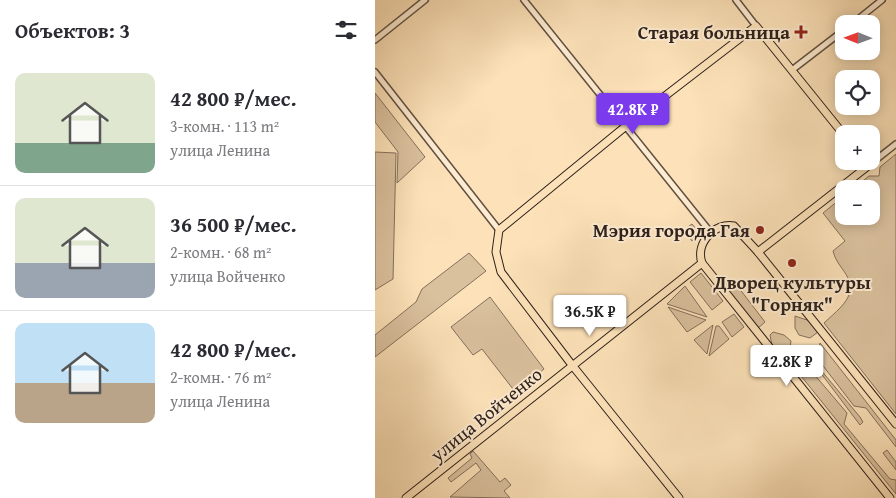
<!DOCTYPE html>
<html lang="ru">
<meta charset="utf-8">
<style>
body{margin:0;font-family:"Gentium Book Plus",serif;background:#f2f2f3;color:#2b2b33;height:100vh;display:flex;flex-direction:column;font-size:19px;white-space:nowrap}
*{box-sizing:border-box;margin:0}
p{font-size:16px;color:#7c7c81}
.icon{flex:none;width:28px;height:28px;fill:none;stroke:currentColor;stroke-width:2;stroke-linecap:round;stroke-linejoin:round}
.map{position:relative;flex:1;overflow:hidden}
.details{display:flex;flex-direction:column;background:#fff;width:375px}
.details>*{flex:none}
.needle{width:32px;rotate:271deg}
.controls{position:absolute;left:460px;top:15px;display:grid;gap:10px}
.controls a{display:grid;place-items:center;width:45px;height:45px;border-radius:10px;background:#fff;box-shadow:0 2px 12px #0003;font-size:25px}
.price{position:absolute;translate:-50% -42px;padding:0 11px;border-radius:5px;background:#fff;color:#222;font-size:16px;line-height:32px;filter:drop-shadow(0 1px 2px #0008)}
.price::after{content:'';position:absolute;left:50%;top:30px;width:15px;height:11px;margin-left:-8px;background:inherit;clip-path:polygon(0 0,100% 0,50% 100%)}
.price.on{background:#7c3aed;color:#fff}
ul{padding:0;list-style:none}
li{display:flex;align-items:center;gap:15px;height:125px;padding:0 15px}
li+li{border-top:1px solid #e1e1e2}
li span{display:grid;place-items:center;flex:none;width:140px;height:100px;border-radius:10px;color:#555}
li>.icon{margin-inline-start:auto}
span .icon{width:60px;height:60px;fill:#fffc;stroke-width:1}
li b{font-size:21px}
h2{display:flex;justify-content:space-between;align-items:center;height:60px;padding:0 15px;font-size:21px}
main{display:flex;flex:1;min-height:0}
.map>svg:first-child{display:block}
.green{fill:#dac19e;stroke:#84705c}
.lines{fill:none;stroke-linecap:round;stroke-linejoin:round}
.minor-casing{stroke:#615042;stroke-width:8}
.major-casing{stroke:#2d201b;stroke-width:9}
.minor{stroke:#feecd2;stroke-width:5}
.major{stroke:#fde2b9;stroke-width:7}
.poi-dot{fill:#8f2418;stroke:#feecd2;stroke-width:2}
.labels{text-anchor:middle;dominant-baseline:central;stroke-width:4;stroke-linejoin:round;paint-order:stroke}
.poi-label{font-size:19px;font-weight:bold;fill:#2d201b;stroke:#feecd2;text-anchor:end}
.street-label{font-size:19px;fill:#2d201b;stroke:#feecd2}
</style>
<main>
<section class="details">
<h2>Объектов: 3<svg class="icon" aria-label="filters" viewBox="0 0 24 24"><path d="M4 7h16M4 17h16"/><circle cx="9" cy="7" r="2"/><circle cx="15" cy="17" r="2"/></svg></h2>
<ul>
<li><span style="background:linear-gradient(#dfe7d0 70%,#7fa58c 0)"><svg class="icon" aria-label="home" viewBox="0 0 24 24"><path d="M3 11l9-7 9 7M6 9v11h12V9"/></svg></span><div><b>42 800 ₽/мес.</b><p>3-комн. · 113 m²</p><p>улица Ленина</p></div></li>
<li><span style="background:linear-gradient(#dfe7d0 65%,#9aa5b1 0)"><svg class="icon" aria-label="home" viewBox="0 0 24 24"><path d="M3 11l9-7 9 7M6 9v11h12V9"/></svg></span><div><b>36 500 ₽/мес.</b><p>2-комн. · 68 m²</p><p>улица Войченко</p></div></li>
<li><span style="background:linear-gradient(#bfe0f5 60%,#b9a48a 0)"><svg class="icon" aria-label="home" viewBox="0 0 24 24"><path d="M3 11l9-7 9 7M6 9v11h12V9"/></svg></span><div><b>42 800 ₽/мес.</b><p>2-комн. · 76 m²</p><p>улица Ленина</p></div></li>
</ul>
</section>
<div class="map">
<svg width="521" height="498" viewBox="0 0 521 498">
<rect width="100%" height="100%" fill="#fde2b9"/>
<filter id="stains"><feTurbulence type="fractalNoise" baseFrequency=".004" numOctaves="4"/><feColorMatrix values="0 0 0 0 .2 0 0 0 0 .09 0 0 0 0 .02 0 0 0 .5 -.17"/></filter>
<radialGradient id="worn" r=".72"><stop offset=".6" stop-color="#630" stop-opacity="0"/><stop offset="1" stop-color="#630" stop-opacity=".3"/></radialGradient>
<g class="green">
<path d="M0,93l50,64 -28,26 1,-31 -23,-30z"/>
<path d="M0,152l21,1 -3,126 -18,11z"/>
<path d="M521,154v260l-72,-91c11,-11 34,-26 24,-45 -5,-10 -12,-15 -15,-27l12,-10 -22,-28 21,-17v20h27v-27h-18l16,-13h10l1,-9z"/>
<path d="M317,224l9,11 -9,6 -8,-11z"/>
<path d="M94,253l17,18 -111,86v-22l41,-33 6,-13z"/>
<path d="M326,273l22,28 -11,9 -22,-28z"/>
<path d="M357,279l33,43 -8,7 -34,-43z"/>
<path d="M310,286l22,31 -40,-13z"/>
<path d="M115,297l54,72 -10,8 3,6 -10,8 -6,-8 -8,6 -31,-40 -9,6 -22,-28z"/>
<path d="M293,307l38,13 -19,12z"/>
<path d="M359,314l10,13 -12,10 -10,-15z"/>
<path d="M420,316l15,5 8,11 -8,6 -11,-3 -4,-7z"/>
<path d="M338,325l-6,29 -13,-14z"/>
<path d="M341,326h3l10,13 -20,17z"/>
<path d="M398,332l11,3 7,6 -2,13 -8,5 -8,-9 -3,-15z"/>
<path d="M445,343l76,97v7l-30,-39 -12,-2 -37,-48z"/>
<path d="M437,357l3,6 45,54 3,5 -3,3 -46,-61 -2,1 -4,-5z"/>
<path d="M422,362l11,5 39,46 -3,11 46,55 6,1v14l-103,-128z"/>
<path d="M512,450l9,12v8l-13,-17z"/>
<path d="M98,451l27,31 5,-4 6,7 -7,6 6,7 -60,-1 31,-27 -5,-7 -25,19 -3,-4 24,-20 -2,-4z"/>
</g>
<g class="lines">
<defs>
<g id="minor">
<path d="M149,0l188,234"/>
<path d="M361,0l20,26"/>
<path d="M477,24l30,-24"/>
<path d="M0,40l50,-40"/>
<path d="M417,70l52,-40"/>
<path d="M0,72l124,158"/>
<path d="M493,166l28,-22"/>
</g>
<g id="major">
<path d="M383,252l110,-86 -4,-5"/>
<path d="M327,263l188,235"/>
<path d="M31,498l296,-235c-7,-20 13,-41 32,-37l24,26 138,172"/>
<path d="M304,498l-107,-133 -71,-93 -5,-20 3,-22 127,-104 130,-100 88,109"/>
</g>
</defs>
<use href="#minor" class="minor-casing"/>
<use href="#major" class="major-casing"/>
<use href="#minor" class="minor"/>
<use href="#major" class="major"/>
</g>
<g class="poi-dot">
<path d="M423.5 24.5h5v5h5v5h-5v5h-5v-5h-5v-5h5z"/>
<circle cx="385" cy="230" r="5"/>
<circle cx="417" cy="263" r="5"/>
</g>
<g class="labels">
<g class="poi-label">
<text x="415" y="32">Старая больница</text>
<text x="375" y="230">Мэрия города Гая</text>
<text x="417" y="282" text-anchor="middle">Дворец культуры<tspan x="417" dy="22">"Горняк"</tspan></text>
</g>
<g class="street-label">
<text transform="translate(111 414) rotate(-39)">улица Войченко</text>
</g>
</g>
<rect width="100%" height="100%" filter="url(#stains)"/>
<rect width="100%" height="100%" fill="url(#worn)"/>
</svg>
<div class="controls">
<a><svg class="needle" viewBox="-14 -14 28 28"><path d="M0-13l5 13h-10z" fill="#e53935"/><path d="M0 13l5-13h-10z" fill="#7c7c81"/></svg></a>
<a><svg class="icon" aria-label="locate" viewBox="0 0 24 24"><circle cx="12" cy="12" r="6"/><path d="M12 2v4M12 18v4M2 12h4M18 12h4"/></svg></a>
<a>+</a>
<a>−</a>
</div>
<b class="price on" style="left:258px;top:135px">42.8K ₽</b>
<b class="price" style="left:215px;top:337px">36.5K ₽</b>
<b class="price" style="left:412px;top:387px">42.8K ₽</b>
</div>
</main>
